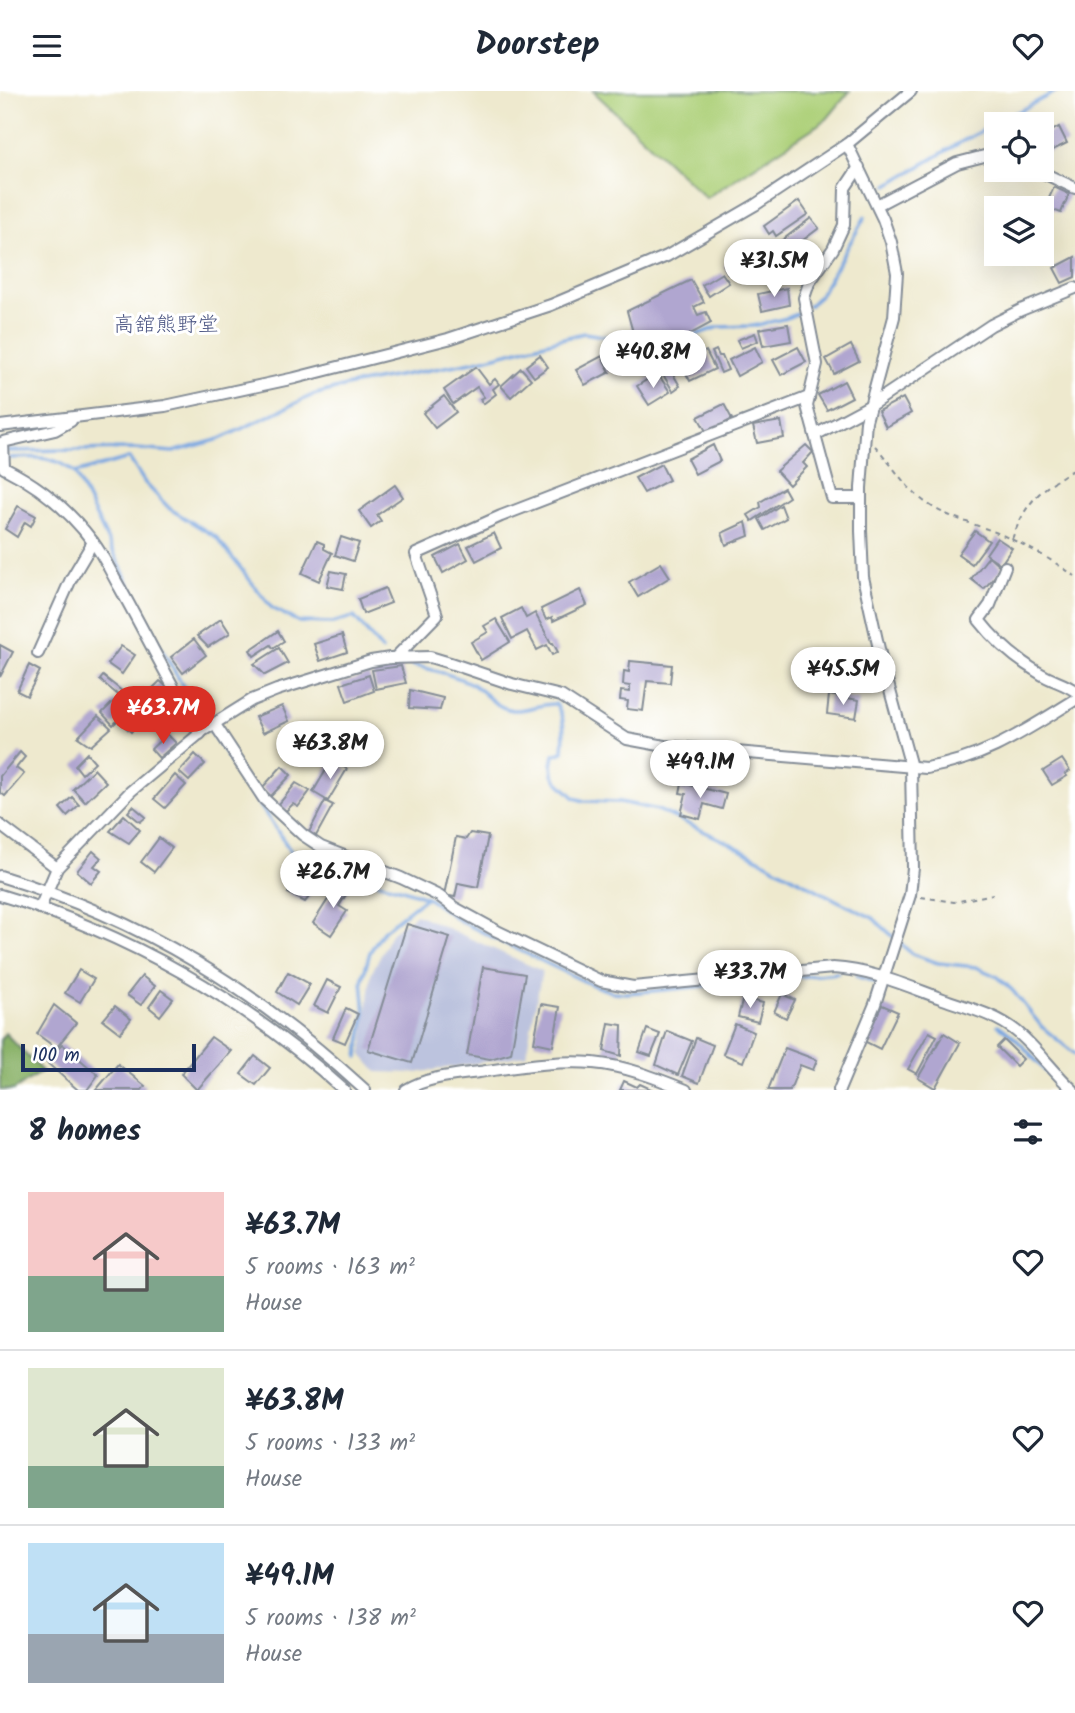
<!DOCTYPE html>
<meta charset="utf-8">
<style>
body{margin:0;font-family:Kalam,"Klee One",sans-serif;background:#f2f2f3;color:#1f2937;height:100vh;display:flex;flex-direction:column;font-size:26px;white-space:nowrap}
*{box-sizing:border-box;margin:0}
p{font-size:23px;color:#747a83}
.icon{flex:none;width:38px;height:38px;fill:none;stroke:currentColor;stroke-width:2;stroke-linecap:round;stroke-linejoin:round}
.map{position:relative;height:999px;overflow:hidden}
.sheet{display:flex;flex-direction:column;background:#fff;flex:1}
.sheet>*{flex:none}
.buttons{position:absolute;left:984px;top:21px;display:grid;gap:14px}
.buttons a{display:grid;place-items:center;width:70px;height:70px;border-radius:0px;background:#fff;box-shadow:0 7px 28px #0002;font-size:35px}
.scale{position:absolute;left:21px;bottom:18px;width:175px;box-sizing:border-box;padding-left:7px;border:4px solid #1b2f5e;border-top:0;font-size:19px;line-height:24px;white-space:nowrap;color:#1b2f5e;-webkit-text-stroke:5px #fff;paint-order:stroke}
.price{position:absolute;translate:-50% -60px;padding:0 16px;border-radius:24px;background:#fff;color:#222;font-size:23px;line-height:46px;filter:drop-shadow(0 2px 4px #0008)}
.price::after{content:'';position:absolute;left:50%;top:42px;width:21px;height:16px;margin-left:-10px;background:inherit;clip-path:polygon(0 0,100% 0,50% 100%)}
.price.current{background:#d93025;color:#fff}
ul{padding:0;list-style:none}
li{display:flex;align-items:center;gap:21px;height:175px;padding:0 28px}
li+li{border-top:2px solid #e0e1e3}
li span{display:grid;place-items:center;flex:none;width:196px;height:140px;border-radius:0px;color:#555}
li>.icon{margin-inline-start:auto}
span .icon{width:84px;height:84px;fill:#fffc;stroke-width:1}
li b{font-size:30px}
h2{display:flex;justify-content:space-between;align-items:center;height:84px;padding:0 28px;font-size:30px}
header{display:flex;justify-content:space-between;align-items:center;height:91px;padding:0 28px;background:#fff;font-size:32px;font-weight:800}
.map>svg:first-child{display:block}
.industrial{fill:#bcc3de}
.green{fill:#add079;stroke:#64806c;stroke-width:2}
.forest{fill:#8ab269;stroke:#527064;stroke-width:2}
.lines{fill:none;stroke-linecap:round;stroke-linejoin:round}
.stream{stroke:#78a6e1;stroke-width:3.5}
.building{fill:#b0a6d0}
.minor-casing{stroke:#848c96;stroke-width:14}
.path{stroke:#848c96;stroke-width:2;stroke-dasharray:5 5;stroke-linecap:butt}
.minor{stroke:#fff;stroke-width:10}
.labels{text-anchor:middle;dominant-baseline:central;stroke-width:6;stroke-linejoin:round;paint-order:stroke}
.quarter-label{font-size:21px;fill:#4f5986;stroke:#fff}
</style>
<header><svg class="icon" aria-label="menu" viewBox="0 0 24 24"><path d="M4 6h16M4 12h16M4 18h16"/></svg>Doorstep<svg class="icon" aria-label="heart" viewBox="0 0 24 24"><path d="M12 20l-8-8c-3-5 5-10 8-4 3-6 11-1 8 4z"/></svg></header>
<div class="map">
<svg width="1075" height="999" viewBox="0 0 1075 999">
<rect width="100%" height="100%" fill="#fff"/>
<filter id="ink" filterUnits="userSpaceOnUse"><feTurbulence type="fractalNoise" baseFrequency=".0143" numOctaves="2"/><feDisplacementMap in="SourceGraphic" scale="14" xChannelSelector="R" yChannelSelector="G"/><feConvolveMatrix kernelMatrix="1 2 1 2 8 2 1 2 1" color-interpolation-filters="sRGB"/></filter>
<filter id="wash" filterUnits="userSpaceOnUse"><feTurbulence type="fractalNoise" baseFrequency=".00686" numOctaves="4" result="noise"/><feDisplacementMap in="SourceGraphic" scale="28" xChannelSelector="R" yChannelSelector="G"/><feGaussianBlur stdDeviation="1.57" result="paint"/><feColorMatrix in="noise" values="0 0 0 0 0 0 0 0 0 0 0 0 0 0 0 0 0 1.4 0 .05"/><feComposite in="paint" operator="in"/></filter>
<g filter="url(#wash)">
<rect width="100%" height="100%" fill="#eee9ce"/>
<path class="industrial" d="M416,823l126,57 -16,84 -110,18 -39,-1 -15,-17 9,-81 21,-42z"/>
<path class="green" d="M593,0h257l-23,28 -121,79z"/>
<path class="forest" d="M5,942l37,38 -28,19h-14v-50z"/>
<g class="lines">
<g class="stream">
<path d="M888,94l73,-43 96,-51"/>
<path d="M809,215l11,-11 45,-78"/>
<path d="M8,360l128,-2 37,3 47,-13 93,-44 37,-10 122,-23 112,-29 73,12 26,-6 36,-12 34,-1 34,-8 14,-6"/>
<path d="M9,367c25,-1 47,-3 66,15l80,165 48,82 89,133 23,13 88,23 23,8 36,25 42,21 86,41 22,8 14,1 38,-3 174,-17"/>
<path d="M75,382l54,-15 16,25 25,26 46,28 56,71 27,14 33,1 22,-6 28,33"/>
<path d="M411,574c20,4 40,9 59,18 15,8 23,24 42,27 16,1 29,-7 44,-6 10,16 8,29 7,48l-9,3 -2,10 1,9 4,7 18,17 9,3 36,1 38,8 71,33 109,58 35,17 39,36 26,9 38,4 22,10 15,14 29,36 33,27"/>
<path d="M856,885l73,23"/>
<path d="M998,934c26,17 43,44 65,65"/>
<path d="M358,966l7,-44 -3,-32 8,-29 13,-21 43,-34"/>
</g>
</g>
<g id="blocks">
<g class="building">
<path d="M1059,36l8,16 -26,13v-19z"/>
<path d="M1054,96l15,7 -8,19 -16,-6z"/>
<path d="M799,110l9,13 -32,22 -3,-5 -4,3 -5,-8z"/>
<path d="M811,127l8,10 -45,34 -7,-10z"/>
<path d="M1075,166v20l-13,6 -8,-15z"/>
<path d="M737,169l4,8 -13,6 -4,-9z"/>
<path d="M722,182l7,10 -20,13 -7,-11z"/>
<path d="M691,189l13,22 -10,5 4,8 8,-3 5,11 -26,14 -25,5h-14l-12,-6 -7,-25z"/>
<path d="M787,197l2,17 -27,6 -4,-17z"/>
<path d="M788,233l3,17 -28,5 -4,-17z"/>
<path d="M755,242l3,8 -17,7 -4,-8z"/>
<path d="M851,254l8,16 -25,13 -8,-15z"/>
<path d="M755,256l7,15 -25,14 -8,-16z"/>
<path d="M798,256l8,15 -25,13 -8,-15z"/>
<path d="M716,259l3,6h3l6,14 -7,3 -9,-21z"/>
<path d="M706,260l9,18 -25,12 -9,-17z"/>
<path d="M661,263l19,32 -7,5 -11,-18 -6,4 -4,-8 6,-4 -4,-7z"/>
<path d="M540,264l8,12 -14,10 -8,-11z"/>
<path d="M602,265l8,16 -25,13 -9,-15z"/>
<path d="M476,276l13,17 6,-5 4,5 -6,5 3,5 -13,10 -3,-5 4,-2 -7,-10 -24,17 -9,-14z"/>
<path d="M521,277l10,11 -20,18 -10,-11z"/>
<path d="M653,285l3,4 4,-3 10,15 -21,13 -12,-19z"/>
<path d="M844,290l8,16 -25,13 -9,-15z"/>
<path d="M444,305l12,16 -21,16 -12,-15z"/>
<path d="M903,307l8,15 -25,14 -8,-16z"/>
<path d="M724,313l8,15 -25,14 -9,-16z"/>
<path d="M781,330l3,17 -27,5 -4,-17z"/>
<path d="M713,354l7,16 -25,13 -8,-15z"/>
<path d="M806,354l7,7 -10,11 4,4 -18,18 -13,-14z"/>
<path d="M661,373l8,16 -25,13 -9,-15z"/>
<path d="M395,394l8,12 -26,18 4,6 -10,7 -12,-17z"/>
<path d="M784,397l5,9 -37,24 -4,-6 13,-8 -1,-5z"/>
<path d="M781,414l5,13 -21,12 -6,-11z"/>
<path d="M18,415l18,10 -5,10 -6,-4 -8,15 -12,-8z"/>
<path d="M746,431l3,14 -23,9 -4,-12z"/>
<path d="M975,440l14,10 -17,23 -14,-10z"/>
<path d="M494,442l7,15 -25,13 -8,-15z"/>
<path d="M341,446l18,6 -6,18 -18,-6z"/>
<path d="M997,447l15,10 -11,16 -15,-10z"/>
<path d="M317,450l7,3v5l8,4 -13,28 -17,-8z"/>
<path d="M460,453l8,15 -25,14 -8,-16z"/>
<path d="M989,465l13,12 -18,21 -13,-10z"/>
<path d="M661,472l9,14 -32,20 -9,-15z"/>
<path d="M331,480l15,3 -3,15 -16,-3z"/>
<path d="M385,497l6,15 -28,11 -5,-15z"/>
<path d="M580,499l7,15 -34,16 -1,-4 -6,3 -5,-11z"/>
<path d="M521,517l5,10 9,-5 16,30h2l5,9 -6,3 -5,-10 -10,5 -10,-19 -15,8 -10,-21z"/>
<path d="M221,528l9,14 -22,14 -11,-11z"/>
<path d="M496,528l14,23 -29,18 -10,-18 17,-10 -4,-6z"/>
<path d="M278,540l6,10 -11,7 -2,-3 -17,11 -4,-6z"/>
<path d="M342,544l5,17 -27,9 -6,-17z"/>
<path d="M194,548l12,16 -23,18 -12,-16z"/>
<path d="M0,554l13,7 -13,25z"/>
<path d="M121,555l14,9 -13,19 -14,-10z"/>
<path d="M279,557l9,15 -23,12 -11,-11z"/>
<path d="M630,570l42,4 -2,18 -23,-2 -4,30 -16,-2 1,-8 -8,-1 1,-9 9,1v-6l-7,-1 1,-14 5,1z"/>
<path d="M29,574l11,6 -13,25 -10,-5z"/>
<path d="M401,575l5,17 -30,6 -4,-19z"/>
<path d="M369,584l5,16 -27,10 -6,-17z"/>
<path d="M103,585l19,15 -4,4 -18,-15z"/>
<path d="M160,590l9,8 -28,31 -14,-13 17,-18 4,4z"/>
<path d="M410,599l33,8 -3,12 -31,-2z"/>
<path d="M829,604l30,5 -3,18 -29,-4z"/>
<path d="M114,610l24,23 -7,8 -13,-12 -5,5 -11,-12z"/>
<path d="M282,615l7,15 -26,12 -8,-16z"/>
<path d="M98,625l13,12 -20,18 -13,-9z"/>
<path d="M167,643l9,9 -17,15 -8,-9z"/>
<path d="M20,661l5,5 -9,11 8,6 -19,22 -5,-4v-16z"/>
<path d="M87,662l8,9 -13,12 -7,-9z"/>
<path d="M195,663l10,10 -16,17 -10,-9z"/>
<path d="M1062,668l8,12 -5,3 2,2 -15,9 -9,-14z"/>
<path d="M332,669l15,9 -19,32 -15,-9z"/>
<path d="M282,675l9,9 -20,21 -9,-8z"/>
<path d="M94,678l12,13 -21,20 -12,-13z"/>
<path d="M175,684l11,10 -21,23 -11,-9z"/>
<path d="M296,692l14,8 -12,16 -5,-3 -7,7 -8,-6z"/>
<path d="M682,692l44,11 -4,15 -18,-5 -4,15 -19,-5 5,-20 -6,-1z"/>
<path d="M72,706l7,8 -12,11 -7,-8z"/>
<path d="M325,710l8,4 -17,31 -7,-4z"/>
<path d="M133,715l13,11 -6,5 -12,-10z"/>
<path d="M124,724l16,15 -11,13 -19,-12z"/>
<path d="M470,742l18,3 -10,51 -20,-4 -3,14 -11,-2 12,-58 10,2z"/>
<path d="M159,747l13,10 -18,24 -13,-10z"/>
<path d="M93,760l8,7 -7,8 7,5 -10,12 -14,-12z"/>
<path d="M296,788l19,11 -10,12 -17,-9z"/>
<path d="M339,791l11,6 -11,18 8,5 -16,24 -18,-12z"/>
<path d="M407,833l43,13 -38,126 -44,-13z"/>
<path d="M483,876l42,7 -14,79 -21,6 -23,-4z"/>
<path d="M79,879l15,9 -14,23 -15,-9z"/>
<path d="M288,881l22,12 -13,21 -20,-13z"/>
<path d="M142,885l13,10 -14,19 -14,-10z"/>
<path d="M327,889l14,7 -13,26 -14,-7z"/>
<path d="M161,899l12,9 -13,17 -11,-9z"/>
<path d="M782,903l13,6 -9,18 -12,-6z"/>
<path d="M743,907l20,5 -5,19 -20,-5z"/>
<path d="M541,913l19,3 -7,39 -19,-4z"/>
<path d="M54,914l22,18 -20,25 -19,-14z"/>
<path d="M882,914l16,7 -18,37 -16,-8z"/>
<path d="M115,915l16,13 -11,14 -17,-13z"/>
<path d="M346,917l12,6 -13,29 -12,-5z"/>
<path d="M609,932l13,2 -1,31 -17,-5z"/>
<path d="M735,933l19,8 -11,30 -20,-8z"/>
<path d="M647,938l13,5 -9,22 -12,-4z"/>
<path d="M667,940l25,10 -14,34 -22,-10z"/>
<path d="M929,941l8,4 -20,38 -9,-5z"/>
<path d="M944,942l16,10 -25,45 -17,-10z"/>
<path d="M211,946l20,14 -34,39 -16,-16z"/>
<path d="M696,947l17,7 -14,38 -17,-7z"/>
<path d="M1004,949l19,19 -7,7 -19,-19z"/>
<path d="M62,953l36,31 -11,15h-9l-33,-29z"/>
<path d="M785,957l32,12 -4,10 -13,-5 -10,25h-22z"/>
<path d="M255,965l15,12 -14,17 -15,-11z"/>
<path d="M118,973l27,22 -3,4h-46z"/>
<path d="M624,990l13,6 3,-3 13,6h-33z"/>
</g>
</g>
</g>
<g filter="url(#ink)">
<use href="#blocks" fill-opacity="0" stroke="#848c96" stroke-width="2"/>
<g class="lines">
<defs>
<g id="minor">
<path d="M859,76l-14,21 -1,37 -11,24 -24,34 -5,15 13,66 -10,42 25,92h29"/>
<path d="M1037,79l38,18"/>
<path d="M877,114l80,-42 39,-10"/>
<path d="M71,330l-16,9 -52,12 1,26c34,17 66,43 89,74 11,14 18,31 27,46 27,48 51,98 80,146"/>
<path d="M0,335l165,-20 130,-28 153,-39 103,-34 116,-49 88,-51 92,-61 64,-53"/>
<path d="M815,344l56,-30 120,-80 30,-15 54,-22"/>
<path d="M1005,476l-15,38 -11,15c17,22 38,40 62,54 11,7 23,9 34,17"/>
<path d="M38,562l33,-74 22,-37"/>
<path d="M395,567l42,-43 -21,-61 85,-38 308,-119"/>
<path d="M214,632l50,76 39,36 18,12 80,31 38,18 16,12 42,23 104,50 32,6 200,-19c39,2 74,18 110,31 25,9 52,15 73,32 21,17 37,41 57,59"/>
<path d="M0,734l57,43"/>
<path d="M0,785c144,44 255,113 365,214"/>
<path d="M0,804c128,38 245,105 344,195"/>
<path d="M40,817l17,-40 74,-77 73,-61 48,-30 25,-10 94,-29 19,-3 40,-1 20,6 62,21 49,12 66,43 38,7 261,22c61,-10 98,-37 149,-68"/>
<path d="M406,999c21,-13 49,-15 73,-18 37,-5 76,-12 114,-9 33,3 63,15 93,27"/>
<path d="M839,999l36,-86 35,-109 3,-27 -2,-101 -30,-109 -18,-81 -2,-46v-43l5,-67 28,-104 3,-44 -6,-31 -8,-23 -36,-75"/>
</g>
</defs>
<use href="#minor" class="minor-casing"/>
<g class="path">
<path d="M875,355c17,18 30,42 50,56 20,15 47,21 70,30 29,12 54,26 80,44"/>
<path d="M1012,448c11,-28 19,-41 43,-58 7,-4 12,-9 20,-11"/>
<path d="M921,806l33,5 39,-8"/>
</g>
<use href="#minor" class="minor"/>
</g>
</g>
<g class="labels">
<g class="quarter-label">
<text x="166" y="234">高舘熊野堂</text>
</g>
</g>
</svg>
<div class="buttons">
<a><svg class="icon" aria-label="locate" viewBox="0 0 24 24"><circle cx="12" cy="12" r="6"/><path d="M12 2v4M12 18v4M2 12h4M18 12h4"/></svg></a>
<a><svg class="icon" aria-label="layers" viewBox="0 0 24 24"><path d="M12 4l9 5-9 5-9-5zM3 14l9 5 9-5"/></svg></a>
</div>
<div class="scale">100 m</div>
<b class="price" style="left:774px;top:208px">¥31.5M</b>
<b class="price" style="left:653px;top:299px">¥40.8M</b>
<b class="price" style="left:843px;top:616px">¥45.5M</b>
<b class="price current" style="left:163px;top:655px">¥63.7M</b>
<b class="price" style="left:330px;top:690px">¥63.8M</b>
<b class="price" style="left:700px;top:709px">¥49.1M</b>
<b class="price" style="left:333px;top:819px">¥26.7M</b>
<b class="price" style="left:750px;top:919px">¥33.7M</b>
</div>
<section class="sheet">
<h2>8 homes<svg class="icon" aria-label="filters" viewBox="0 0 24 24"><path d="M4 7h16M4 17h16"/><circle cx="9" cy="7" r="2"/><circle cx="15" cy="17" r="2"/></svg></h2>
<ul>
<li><span style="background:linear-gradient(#f6c9c9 60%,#7fa58c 0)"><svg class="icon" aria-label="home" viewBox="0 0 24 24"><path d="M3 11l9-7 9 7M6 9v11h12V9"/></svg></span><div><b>¥63.7M</b><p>5 rooms · 163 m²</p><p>House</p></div><svg class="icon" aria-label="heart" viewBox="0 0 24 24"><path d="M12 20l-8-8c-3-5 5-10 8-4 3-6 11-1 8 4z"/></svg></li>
<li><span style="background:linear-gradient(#dfe7d0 70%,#7fa58c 0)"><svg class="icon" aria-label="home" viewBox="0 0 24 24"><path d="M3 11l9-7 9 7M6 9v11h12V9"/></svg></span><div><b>¥63.8M</b><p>5 rooms · 133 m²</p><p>House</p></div><svg class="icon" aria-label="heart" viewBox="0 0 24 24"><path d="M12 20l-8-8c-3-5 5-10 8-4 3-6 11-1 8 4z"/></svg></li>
<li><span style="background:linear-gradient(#bfe0f5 65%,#9aa5b1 0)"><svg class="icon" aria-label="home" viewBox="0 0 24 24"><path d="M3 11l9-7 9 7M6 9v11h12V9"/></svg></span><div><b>¥49.1M</b><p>5 rooms · 138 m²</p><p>House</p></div><svg class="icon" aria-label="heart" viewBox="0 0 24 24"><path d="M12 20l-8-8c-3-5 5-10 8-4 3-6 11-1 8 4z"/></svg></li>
</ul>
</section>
